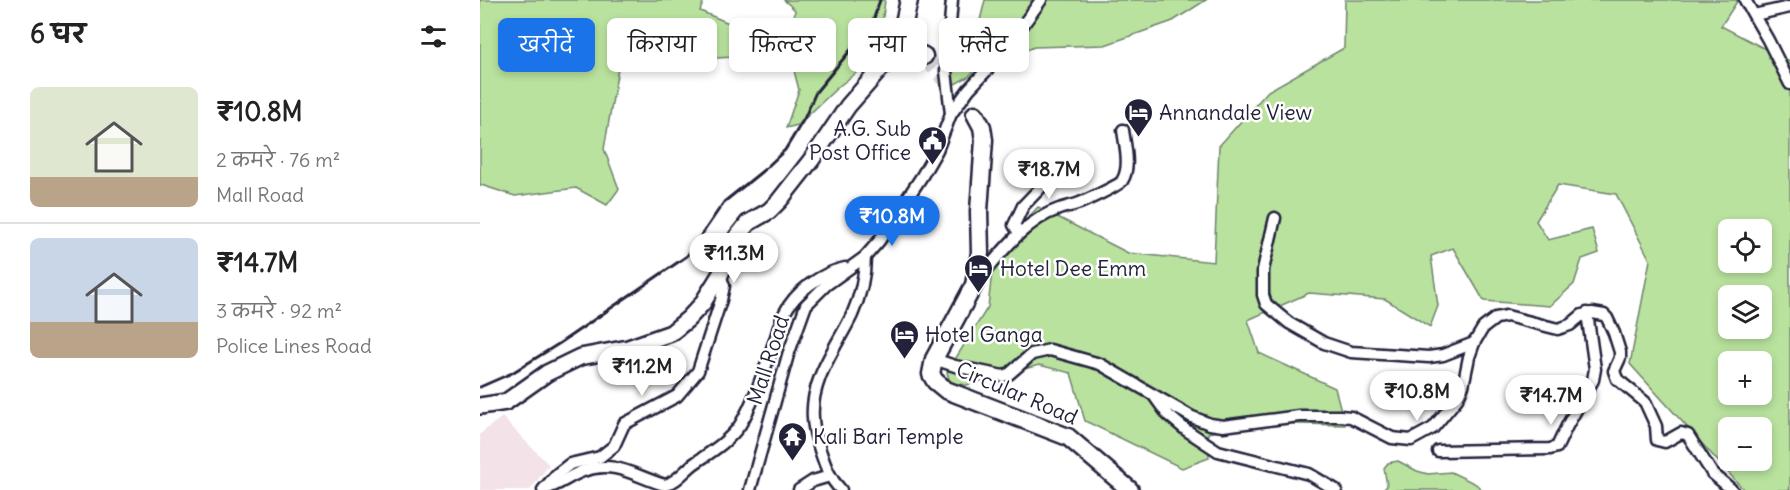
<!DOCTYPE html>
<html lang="hi">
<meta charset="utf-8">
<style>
body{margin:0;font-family:Delius,"Playpen Sans Deva",sans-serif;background:#f2f2f2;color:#222;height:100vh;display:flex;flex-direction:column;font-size:22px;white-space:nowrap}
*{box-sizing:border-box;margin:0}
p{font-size:20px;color:#767676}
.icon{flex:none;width:33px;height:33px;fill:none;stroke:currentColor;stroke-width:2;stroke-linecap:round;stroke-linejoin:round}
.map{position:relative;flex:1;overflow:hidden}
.drawer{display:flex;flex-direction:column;background:#fff;width:480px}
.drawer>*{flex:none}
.hud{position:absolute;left:18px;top:18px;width:570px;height:54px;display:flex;gap:12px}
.controls{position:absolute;left:1238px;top:219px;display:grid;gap:12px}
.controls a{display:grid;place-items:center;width:54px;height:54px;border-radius:9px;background:#fff;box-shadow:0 3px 9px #0003;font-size:30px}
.price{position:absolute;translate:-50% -51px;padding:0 14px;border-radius:21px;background:#fff;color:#222;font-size:20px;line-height:39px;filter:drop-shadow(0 2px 3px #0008)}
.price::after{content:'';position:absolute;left:50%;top:36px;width:18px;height:14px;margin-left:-9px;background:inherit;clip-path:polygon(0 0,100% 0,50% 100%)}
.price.current{background:#1a73e8;color:#fff}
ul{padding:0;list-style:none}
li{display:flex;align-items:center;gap:18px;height:150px;padding:0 30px}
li+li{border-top:2px solid #e0e0e0}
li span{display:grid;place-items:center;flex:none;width:168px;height:120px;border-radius:9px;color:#555}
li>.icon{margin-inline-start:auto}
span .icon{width:72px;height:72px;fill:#fffc;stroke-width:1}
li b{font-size:26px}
h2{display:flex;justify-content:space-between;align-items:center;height:72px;padding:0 30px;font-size:26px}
.pill{padding:0 21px;border-radius:9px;background:#fff;box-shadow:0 3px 9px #0003;font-size:21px;line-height:54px}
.pill.current{background:#1a73e8;color:#fff}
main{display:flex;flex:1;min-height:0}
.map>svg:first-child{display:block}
.built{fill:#f3e2e8}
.green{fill:#b9e29e;stroke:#6e826c;stroke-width:1.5;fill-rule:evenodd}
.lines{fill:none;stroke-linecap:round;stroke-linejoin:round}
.primary-tunnel{stroke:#d3d3d8;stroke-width:16;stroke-dasharray:16 8;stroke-linecap:butt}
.street-casing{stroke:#22223b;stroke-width:15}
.secondary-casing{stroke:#22223b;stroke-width:20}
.primary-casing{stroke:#22223b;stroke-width:21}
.street{stroke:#fff;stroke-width:10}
.secondary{stroke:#fff;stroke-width:15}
.primary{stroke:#fff;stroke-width:16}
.rail{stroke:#22223b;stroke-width:3}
.labels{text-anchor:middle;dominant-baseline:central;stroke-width:5;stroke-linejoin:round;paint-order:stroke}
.poi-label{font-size:21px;fill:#22223b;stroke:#fff;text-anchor:start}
.street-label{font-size:21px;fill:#22223b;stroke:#fff}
</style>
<main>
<section class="drawer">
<h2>6 घर<svg class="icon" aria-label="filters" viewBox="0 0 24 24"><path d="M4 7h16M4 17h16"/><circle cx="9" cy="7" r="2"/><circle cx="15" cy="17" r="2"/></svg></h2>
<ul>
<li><span style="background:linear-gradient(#dfe7d0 75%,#b9a48a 0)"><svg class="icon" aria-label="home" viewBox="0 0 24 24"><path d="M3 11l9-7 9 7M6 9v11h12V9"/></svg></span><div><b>₹10.8M</b><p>2 कमरे · 76 m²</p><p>Mall Road</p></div></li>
<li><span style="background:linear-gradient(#c9d6e8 70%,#b9a48a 0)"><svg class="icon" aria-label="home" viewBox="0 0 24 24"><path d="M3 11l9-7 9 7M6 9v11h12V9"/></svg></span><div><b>₹14.7M</b><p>3 कमरे · 92 m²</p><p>Police Lines Road</p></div></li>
</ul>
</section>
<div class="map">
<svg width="1310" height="490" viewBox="0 0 1310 490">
<rect width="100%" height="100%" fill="#fff"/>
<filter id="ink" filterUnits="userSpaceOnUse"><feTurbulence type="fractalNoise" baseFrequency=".0167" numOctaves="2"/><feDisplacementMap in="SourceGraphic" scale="12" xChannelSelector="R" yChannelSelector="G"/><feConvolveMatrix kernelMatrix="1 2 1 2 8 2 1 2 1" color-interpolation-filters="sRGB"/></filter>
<g filter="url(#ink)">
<path class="built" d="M22,417l47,48 -19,25h-50v-56z"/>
<g class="green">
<path d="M0,0h224l-4,11 60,25 -7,20 -37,2 -59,-33 -35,21 -18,103 15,40 -12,16 -31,-17 -61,8 -34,-11 -1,2z"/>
<path d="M304,0h101l-4,34 -16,32 -27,21 -40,38 -12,3 13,-38 -9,-35 5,-45z"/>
<path d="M505,0h221l-33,21 -68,24 -71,2 -24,10 -24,2 -18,18 -15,8 -3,-20 21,-8z"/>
<path d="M865,0h393l-17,26 69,36v428h-46l-114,-126 20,-104 -34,-66 -58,-9 -22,36 12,19 44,-11 7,24 -17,6 -8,25 -24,22 -66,-5 -31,-53 -22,8 7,50 -8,21 -45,-28 -76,-6 -61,27 11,33 76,35 10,37 -89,-2 -48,10 1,25 -27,10 -97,-47 -14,-48 -32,-8 -72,20 -17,-2 -3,-11 41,-65 6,-53 44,-47 90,46 86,9 5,-116 49,-55 76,-43zM1248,230h33v32h-33zM1248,296h33v32h-33zM1248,362h33v32h-33zM1248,428h33v32h-33z"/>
<path d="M918,461l19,10 11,3 23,-2 25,12 6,6h-99l4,-4 -3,-18 4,-5z"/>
</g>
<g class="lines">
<path class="primary-tunnel" d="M444,56l51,58"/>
<defs>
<g id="street">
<path d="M1265,0l23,40 22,44"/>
<path d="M1274,15l36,-8"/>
<path d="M471,114l-5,-43 6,-71"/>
<path d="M795,218l-12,52v25l3,9 23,19 35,20 27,9 78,5 14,-2 31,-12"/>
<path d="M542,231l-5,-1 -3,-5 9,-19 23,-24 15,-8"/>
<path d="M496,282c24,-27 47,-61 83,-73 6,-2 12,-3 18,-5 6,-2 43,-19 45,-23 9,-14 3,-35 1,-51"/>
<path d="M454,359l21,7 48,10 6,-2 23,-20 18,-4 50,14 92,53 18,7 13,2 76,-10h41l11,1 41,21 19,2 22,-12 24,-29 6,-13 6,-29 5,-14 9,-15 13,-10 11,-2 51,13 12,-4 12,-10 10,-2 12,2 3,3 7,15 6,19v6l-6,13 3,8 28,23 11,24 1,14 8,2 16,-9 7,2 24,38 20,17"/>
<path d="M675,397l13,18 18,15 32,21 91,23 27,16"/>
<path d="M958,451l112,-2 7,-2 10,-21 26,-46 2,-11 -8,-56"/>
<path d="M64,489c14,-3 25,-13 39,-18 33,-12 52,6 82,14 12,-3 20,-15 30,-22 16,-11 34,-22 45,-38 15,-25 25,-58 35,-85 3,-9 5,-19 9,-26 11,-22 37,-41 61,-46"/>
<path d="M63,490l14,-16 13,-10 30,-7 14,-11 10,-22 53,-28 21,-25 23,-71 3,-14 -4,-11"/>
<path d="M270,490l38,-135 18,-50 20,-20 39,-28 14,-16 43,-65 15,-26 14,-36 18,-25 34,-36 38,-53"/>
<path d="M319,490l14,-9 17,-5"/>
<path d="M361,490c-12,-12 -16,-25 -21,-40 -3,-11 -7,-21 -7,-32 -3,-38 23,-70 39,-103 8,-18 13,-38 13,-58"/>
</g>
<path id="secondary" d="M0,406l26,-4 41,-29 33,-16 48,-9 43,-15 17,-14 14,-15 18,-29 17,-38 11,-14 21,-12 10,-10 33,-42 36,-53 56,-64"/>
<g id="primary">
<path d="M429,0l-7,32c2,14 10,19 22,24"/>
<path d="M495,114l7,13 2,13 -5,71 1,42 -6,32 -40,74 -3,15 4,7 11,9 122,47 62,53"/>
</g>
</defs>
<use href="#street" class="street-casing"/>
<use href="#secondary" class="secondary-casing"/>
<use href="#primary" class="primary-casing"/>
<use href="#street" class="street"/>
<use href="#secondary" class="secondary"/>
<use href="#primary" class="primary"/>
<path class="rail" d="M0,387l32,-14 48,-30 127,-87 37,-54 41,-33 20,-19 19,-31 12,-27 42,-51 16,-23 6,-18"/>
</g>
</g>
<defs>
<symbol id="hotel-pin" viewBox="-11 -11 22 30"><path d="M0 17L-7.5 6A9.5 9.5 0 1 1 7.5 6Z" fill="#22223b" stroke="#fff"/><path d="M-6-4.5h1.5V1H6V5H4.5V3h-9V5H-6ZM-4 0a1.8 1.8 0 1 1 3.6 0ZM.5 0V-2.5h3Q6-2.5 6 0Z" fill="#fff"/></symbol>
<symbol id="civic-pin" viewBox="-11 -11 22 30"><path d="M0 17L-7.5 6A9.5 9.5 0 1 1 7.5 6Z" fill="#22223b" stroke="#fff"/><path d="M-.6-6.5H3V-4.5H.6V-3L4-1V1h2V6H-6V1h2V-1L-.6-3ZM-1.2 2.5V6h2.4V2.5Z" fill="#fff"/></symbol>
<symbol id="temple-pin" viewBox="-11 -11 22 30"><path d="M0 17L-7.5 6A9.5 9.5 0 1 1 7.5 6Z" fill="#22223b" stroke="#fff"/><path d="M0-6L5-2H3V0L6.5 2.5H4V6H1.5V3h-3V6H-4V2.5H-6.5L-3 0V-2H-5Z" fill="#fff"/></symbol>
</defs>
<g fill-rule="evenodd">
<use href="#hotel-pin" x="642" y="96" width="33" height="45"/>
<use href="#civic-pin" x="436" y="124" width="33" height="45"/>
<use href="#hotel-pin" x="482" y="252" width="33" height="45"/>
<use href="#hotel-pin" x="408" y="318" width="33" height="45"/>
<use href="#temple-pin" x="296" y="420" width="33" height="45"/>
</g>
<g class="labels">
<g class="poi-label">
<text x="679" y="112">Annandale View</text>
<text x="431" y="128" text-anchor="end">A.G. Sub<tspan x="431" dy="24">Post Office</tspan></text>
<text x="520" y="268">Hotel Dee Emm</text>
<text x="445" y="334">Hotel Ganga</text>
<text x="333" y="436">Kali Bari Temple</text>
</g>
<g class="street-label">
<text transform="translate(288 360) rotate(-72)">Mall Road</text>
<text transform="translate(537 393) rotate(23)">Circular Road</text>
</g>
</g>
</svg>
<div class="controls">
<a><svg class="icon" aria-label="locate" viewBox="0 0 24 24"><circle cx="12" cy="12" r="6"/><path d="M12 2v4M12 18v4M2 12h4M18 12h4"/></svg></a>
<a><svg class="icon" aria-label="layers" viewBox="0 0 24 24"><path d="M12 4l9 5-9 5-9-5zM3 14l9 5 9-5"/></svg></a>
<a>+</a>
<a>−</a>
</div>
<b class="price" style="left:569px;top:200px">₹18.7M</b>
<b class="price current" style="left:412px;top:247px">₹10.8M</b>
<b class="price" style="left:254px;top:284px">₹11.3M</b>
<b class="price" style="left:162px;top:397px">₹11.2M</b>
<b class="price" style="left:937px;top:422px">₹10.8M</b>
<b class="price" style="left:1071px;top:426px">₹14.7M</b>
<div class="hud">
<a class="pill current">खरीदें</a>
<a class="pill">किराया</a>
<a class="pill">फ़िल्टर</a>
<a class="pill">नया</a>
<a class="pill">फ़्लैट</a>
</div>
</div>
</main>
